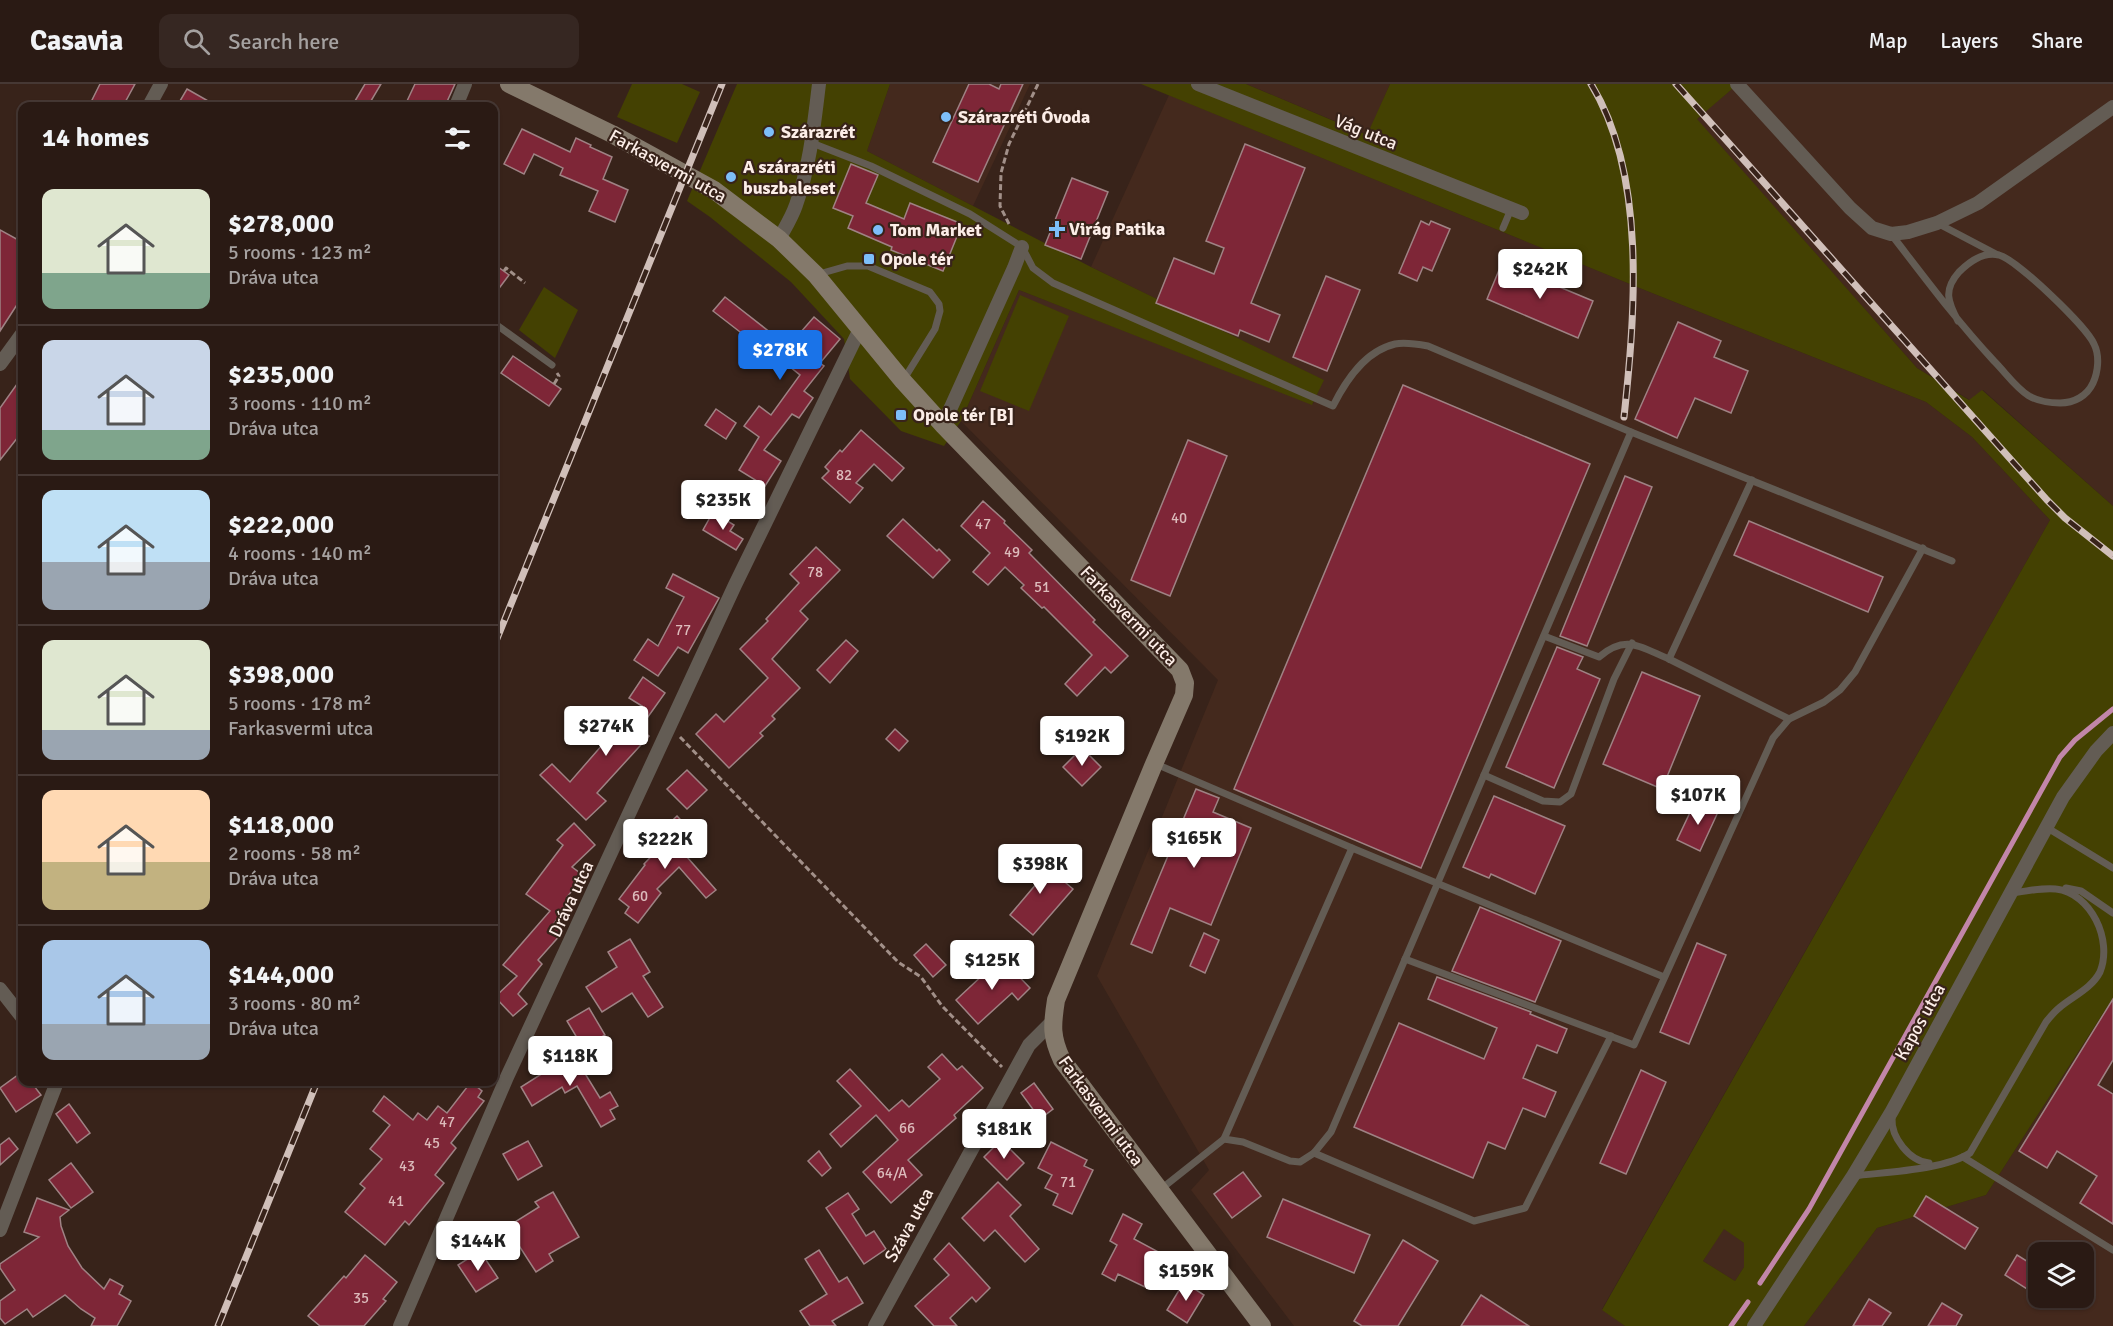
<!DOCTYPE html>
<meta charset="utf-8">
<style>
body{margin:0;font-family:Signika,sans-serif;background:#362722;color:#f1f3f6;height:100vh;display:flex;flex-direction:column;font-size:22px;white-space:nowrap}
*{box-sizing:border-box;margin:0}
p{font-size:20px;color:#a5a1a0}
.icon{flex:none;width:33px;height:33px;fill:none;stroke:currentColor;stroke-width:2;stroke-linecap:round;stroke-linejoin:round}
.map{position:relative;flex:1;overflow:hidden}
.panel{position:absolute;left:18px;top:18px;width:480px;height:984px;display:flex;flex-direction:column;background:#2a1a14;border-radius:12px;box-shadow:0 2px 4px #0004,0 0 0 2px #463834}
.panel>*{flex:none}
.tools{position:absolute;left:2028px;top:1158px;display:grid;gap:12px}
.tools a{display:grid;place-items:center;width:66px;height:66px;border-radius:12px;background:#2a1a14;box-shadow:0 2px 4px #0004,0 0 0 2px #463834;font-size:30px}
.price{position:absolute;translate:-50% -51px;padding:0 14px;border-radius:6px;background:#fff;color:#222;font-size:20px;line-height:39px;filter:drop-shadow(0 2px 3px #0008)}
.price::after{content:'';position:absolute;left:50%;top:36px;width:18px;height:14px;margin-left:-9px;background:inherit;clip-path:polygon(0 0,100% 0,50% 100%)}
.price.selected{background:#1a73e8;color:#fff}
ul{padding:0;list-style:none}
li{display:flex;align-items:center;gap:18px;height:150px;padding:0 24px}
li+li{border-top:2px solid #463834}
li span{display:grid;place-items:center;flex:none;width:168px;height:120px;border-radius:12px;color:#555}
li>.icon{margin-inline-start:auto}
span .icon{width:72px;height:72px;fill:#fffc;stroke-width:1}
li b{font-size:26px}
h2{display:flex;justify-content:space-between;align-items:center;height:72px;padding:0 24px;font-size:26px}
header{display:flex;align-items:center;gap:36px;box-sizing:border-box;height:84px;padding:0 30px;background:#2a1a14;border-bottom:2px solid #463834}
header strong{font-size:28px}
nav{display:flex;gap:33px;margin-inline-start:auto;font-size:21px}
.search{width:420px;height:54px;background:#362722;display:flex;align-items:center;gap:15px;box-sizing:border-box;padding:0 21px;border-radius:12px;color:#a5a1a0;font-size:22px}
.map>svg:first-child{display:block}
.built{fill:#44291d;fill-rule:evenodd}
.green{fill:#444102;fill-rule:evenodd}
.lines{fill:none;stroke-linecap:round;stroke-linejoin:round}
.stream{stroke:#c286a9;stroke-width:5}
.building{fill:#7e2637;stroke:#9f8284;stroke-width:1.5}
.path{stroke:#a29089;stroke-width:3;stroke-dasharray:6 3;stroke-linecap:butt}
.lane{stroke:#635c54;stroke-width:7}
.street{stroke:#635c54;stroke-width:14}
.secondary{stroke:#84796b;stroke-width:18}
.rail-casing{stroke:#d0bfb9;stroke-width:7}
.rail{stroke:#38231a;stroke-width:4.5;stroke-dasharray:14;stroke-linecap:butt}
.poi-dot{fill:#7dbef9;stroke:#38231a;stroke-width:2}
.labels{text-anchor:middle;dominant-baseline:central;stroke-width:4.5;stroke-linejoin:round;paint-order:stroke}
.number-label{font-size:15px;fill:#dcbbbb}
.poi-label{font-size:18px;font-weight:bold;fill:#fcede7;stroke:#38231a;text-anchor:start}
.street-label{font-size:18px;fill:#fcede7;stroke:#38231a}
</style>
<header>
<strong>Casavia</strong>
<div class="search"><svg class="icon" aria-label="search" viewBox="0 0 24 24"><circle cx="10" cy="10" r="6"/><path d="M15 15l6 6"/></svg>Search here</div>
<nav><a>Map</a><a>Layers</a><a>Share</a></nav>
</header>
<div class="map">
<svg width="2113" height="1242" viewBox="0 0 2113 1242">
<rect width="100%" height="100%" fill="#38231a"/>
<g class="built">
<path d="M890,0h140l-57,122 -106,-55z"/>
<path d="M1246,0h144l-22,51z"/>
<path d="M1738,0h375v422l-130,-116 -13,10 -53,-32 -221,-249z"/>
<path d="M1169,11l478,196 279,111 46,35 78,83 -448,789 23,17h-331l-103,-136 18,-20 -112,-194 121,-296 -257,-259 58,-131 294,114 10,-24 -232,-113z"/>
<path d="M2113,914v328h-309l73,-98 109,-33zM2038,1168h46v46h-46z"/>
<path d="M1724,1144l20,15v24l-9,14 -32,-20z"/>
</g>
<g class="green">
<path d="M632,0h50l18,8 -23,51 -60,-26z"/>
<path d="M737,0h153l-23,67 224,116 233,113 -12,25 -293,-115 -58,131 -17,25 -43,-15 -51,-52 -6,-40 -53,-57 -81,-65 -23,-16z"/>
<path d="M1141,0h105l121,51 23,-51h348l-41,35 220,249 52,32 13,-10 131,116v492l-127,197 -109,33 -73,98h-179l-23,-16 448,-790 -78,-83 -46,-35 -279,-111zM1724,1145l20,14v24l-9,14 -32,-20z"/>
<path d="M544,203l34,23 -23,48 -36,-28z"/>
<path d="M1020,211l49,21 -40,95 -49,-20z"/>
</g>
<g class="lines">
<g class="stream">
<path d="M1760,1199l49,-74 251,-452 15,-17 38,-31"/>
<path d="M1731,1242l17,-24"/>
</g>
</g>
<g class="building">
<path d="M100,0h35l-12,22h-34z"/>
<path d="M365,0h16l-13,22h-16z"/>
<path d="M415,0h40l-10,22h-25l-13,-5z"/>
<path d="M969,0h20l10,5 2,-5h22l-45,98 -45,-20z"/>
<path d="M187,5l30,17h-40z"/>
<path d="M522,45l48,23 6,-14 15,7 -1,2 22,10 -9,22 25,11 -13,32 -26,-11 9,-20 -38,-16 3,-7 -29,-14 -10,20 -20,-10z"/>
<path d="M1245,60l60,24 -54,135 29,12 -11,27 -29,-12 -2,6 -82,-33 18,-45 40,16 10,-26 -18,-7z"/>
<path d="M851,80l27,11 -12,28 38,16 6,-16 52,21 -19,47 -52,-21 1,-3 -44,-19 5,-12 -20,-8z"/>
<path d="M1072,94l36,14 -27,67 -36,-14z"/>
<path d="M1421,137l8,4 2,-4 19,8 -18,42 -9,-4 -6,14 -18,-8z"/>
<path d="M0,146l22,12v55l-22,34z"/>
<path d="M1502,179l91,38 -15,37 -91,-39z"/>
<path d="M494,180l15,11 -15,20z"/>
<path d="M1326,192l34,14 -33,81 -34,-14z"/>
<path d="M725,213l55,43 5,-6 8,7 21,-24 26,22 -20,24 4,3 -20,25 9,7 -14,20 -7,-4 -28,36 17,11 -16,25 -26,-16 20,-33 -15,-11 15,-20 12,9 29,-40 -45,-36 -2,3 -40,-31z"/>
<path d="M1678,238l43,19 -7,16 34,14 -17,42 -36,-15 -18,40 -42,-19z"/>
<path d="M513,272l48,33 -12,17 -48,-33z"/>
<path d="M22,293v55l-22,28v-52z"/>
<path d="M1403,301l187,79 -169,404 -187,-79z"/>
<path d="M716,325l20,14 -10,16 -21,-14z"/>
<path d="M861,346l43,38 -12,13 -18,-17 -18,19 7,5 -13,15 -28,-25 7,-7 -4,-4 15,-17 2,2z"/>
<path d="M1188,356l39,16 -57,140 -39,-16z"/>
<path d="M1625,392l27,11 -65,159 -27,-10z"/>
<path d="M983,417l22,20 -1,2 28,27 -3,3 66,67 -2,2 35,34 -17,17 -6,-6 -28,29 -12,-12 27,-29 -48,-48 -2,1 -21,-20 3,-3 -19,-18 -17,18 -15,-13 17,-19 -29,-27z"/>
<path d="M713,428l21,13 -4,6 13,8 -7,11 -33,-20z"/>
<path d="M903,435l34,32 2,-2 11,11 -17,18 -46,-42z"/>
<path d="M1749,437l134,56 -15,35 -134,-57z"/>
<path d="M816,463l24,23 -40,41 8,8 -36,40 28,29 -28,28 3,3 -15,14 3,3 -34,32 -33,-34 20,-20 8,8 44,-44 -28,-29 28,-28 -2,-2 33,-36 -9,-9z"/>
<path d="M673,490l46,24 -31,55 -10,-6 -20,29 -24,-16 14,-21 10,7 26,-49 -18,-9z"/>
<path d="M846,556l12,11 -28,32 -13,-13z"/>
<path d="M1557,563l26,10 -6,12 23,10 -46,109 -48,-21z"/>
<path d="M1642,588l58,24 -38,93 -59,-25z"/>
<path d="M643,593l22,16 -25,35 9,8 -52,57 9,8 -20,19 -46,-45 12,-11 18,18 33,-38 3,3 36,-41 -13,-8z"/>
<path d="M895,645l13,12 -9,10 -13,-12z"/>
<path d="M1082,664l19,19 -19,19 -19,-19z"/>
<path d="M687,686l20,20 -20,19 -20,-20z"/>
<path d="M1196,705l23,9 -6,14 38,16 -40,97 -41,-17 -18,45 -21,-9z"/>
<path d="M1494,712l71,30 -30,68 -44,-20 -2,4 -26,-11z"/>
<path d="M1695,718l23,10 -18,39 -23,-11z"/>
<path d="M677,732l25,26 -15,15 29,33 -10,8 -27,-31 -22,22 4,4 -23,30 -13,-10 4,-6 -10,-8 26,-34 -1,-1 23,-24 -7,-8z"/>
<path d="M574,739l21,22 -23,22 12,9 -17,21 3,2 -17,26 9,8 -24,27 4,4 -24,30 9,10 -14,12 -18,-19 22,-21 -14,-11 47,-54 -24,-17 37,-49 -6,-5z"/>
<path d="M1031,769l42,36 -40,46 -23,-20 27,-32 -19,-16z"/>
<path d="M1480,823l81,34 -26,61 -83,-31z"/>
<path d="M1204,849l15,7 -14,33 -15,-7z"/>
<path d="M630,855l20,33 -7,4 20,31 -15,10 -16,-24 -30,19 -16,-25 31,-20 -9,-15z"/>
<path d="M1697,859l29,12 -37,89 -29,-12z"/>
<path d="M926,860l20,21 -13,12 -19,-22z"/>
<path d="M1001,874l29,30 -12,12 -6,-7 -34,31 -22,-24z"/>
<path d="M1437,893l94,35 -1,2 37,15 -10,24 -20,-8 -14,33 33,14 -11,25 -22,-9 -18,41 -17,-7 -15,36 -119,-51 45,-104 85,36 13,-31 -69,-29z"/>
<path d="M2113,915v61l-15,25 15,9v130l-33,-21 17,-27 -40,-25 -10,17 -28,-17z"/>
<path d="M589,924l16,27 -22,13 -16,-27z"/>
<path d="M570,965l30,49 10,-6 8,14 -8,4 5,9 -14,8 -24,-41 -12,7 -3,-6 -30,19 -11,-19 30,-19 -3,-5z"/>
<path d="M942,970l15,16 5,-4 21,22 -29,27 2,3 -48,42 14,15 -31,28 -28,-31 35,-32 -22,-25 -35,32 -11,-13 31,-28 -24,-25 13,-12 39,42 13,-11 7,7 31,-28 -12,-12z"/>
<path d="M1641,986l25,12 -40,92 -26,-11z"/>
<path d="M22,988v10h9l10,13 -25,17 -16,-24z"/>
<path d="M471,998l11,9 -4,6 6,4 -33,42 5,5 -21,27 9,8 -35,42 -4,-4 -20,24 -40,-33 20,-24 -5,-4 22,-25 -12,-10 20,-24 -17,-14 11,-15 29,24 5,-7 9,7 11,-14 9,7z"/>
<path d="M1034,999l19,26 -13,10 -19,-26z"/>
<path d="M69,1020l21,29 -13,10 -21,-29z"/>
<path d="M9,1054l9,11 -18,16v-20z"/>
<path d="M1001,1056l23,23 -17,17 -23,-23z"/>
<path d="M528,1057l14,25 -24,14 -15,-26z"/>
<path d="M1051,1058l36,18 -3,6 9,4 -21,44 -19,-9 5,-11 -13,-6 7,-13 -14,-7z"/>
<path d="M819,1067l12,17 -9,8 -14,-15z"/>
<path d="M71,1079l22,29 -22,16 -22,-28z"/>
<path d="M1243,1088l18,24 -29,22 -18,-24z"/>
<path d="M998,1098l23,23 -11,11 29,33 -14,13 -30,-32 -11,11 -22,-23z"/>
<path d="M553,1108l26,45 -30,17 4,7 -17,11 -29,-45 32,-20 -4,-5z"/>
<path d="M848,1109l11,16 -7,5 14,22 8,-5 12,18 -22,15 -38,-56z"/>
<path d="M1926,1112l52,32 -13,21 -51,-33z"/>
<path d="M37,1114l32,12 -9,7 1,9 7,20 14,22 22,21 6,-10 13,7 -4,8 12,7 -14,25h-26l4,-8 -14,-9 -16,-14 -32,22 -6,-8 -22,15 -5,-6v-17l15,-11 -15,-22v-4l39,-27 -15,-5z"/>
<path d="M1283,1115l87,36 -16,38 -87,-36z"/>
<path d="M1123,1130l19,10 -8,15 30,16 -17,33 -29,-14 -3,7 -13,-7 15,-29 -7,-4z"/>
<path d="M1403,1156l35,21 -40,65h-36l-8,-5z"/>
<path d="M949,1159l41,45 -14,14 -4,-5 -22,21 7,8h-23l-19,-20 34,-31 -15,-16z"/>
<path d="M819,1166l20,32 8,-5 16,26 -31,18 4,5h-26l-10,-15 27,-17 -22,-35z"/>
<path d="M480,1167l18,27 -22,14 -18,-27z"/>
<path d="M365,1171l32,27 -14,17 3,2 -22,25h-44l-12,-10 36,-40 2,2z"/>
<path d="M2017,1171l21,13v28l-33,-21z"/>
<path d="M1184,1198l20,13 -17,28 -20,-13z"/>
<path d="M1481,1211l48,31h-68z"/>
<path d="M1869,1215l22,14 -9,13h-29z"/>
<path d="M1942,1219l20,12 -6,11h-28z"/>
</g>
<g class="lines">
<g class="path">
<path d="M1009,140l-9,-18 1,-33 8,-29 29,-60"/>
<path d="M504,187l2,-3 19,15"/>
<path d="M554,300l5,-8 -2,-3"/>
<path d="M680,653l218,225 23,15 21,29 60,61"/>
</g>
<g class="lane">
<path d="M812,59l59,23 99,48 52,33 11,21 20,15 280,123c13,-26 32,-55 62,-62 11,-2 22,0 33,2l203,86 -300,700 -17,21 -14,9 -10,-1 -47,-19 -19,-3 -63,50"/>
<path d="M1937,139l59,31"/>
<path d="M1503,144l8,-19"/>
<path d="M1891,150c34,44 65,86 103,127 11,11 22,27 35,35 9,5 21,7 31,7 14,0 27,-7 33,-20 5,-11 7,-27 1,-39 -8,-18 -77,-84 -95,-89 -16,-4 -30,7 -40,17 -16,18 -11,30 -1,49"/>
<path d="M819,190l28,-8h21l62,26 9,12 1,7 -5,18 -31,50"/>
<path d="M494,239l58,42"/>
<path d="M1631,348l321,129"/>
<path d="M1544,552l55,21c27,-23 41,-10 70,2l83,-179"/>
<path d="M1669,575l120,60"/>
<path d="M1156,680l196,84"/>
<path d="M1484,691l59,26 17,1 11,-8 43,-115 18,-36"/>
<path d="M2046,743l67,41"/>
<path d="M2066,804l15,3 32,22"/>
<path d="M1405,875l229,86 139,-307 16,-19 35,-17 16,-12 15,-18 68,-124"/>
<path d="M1892,1034c-1,19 17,43 37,45"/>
<path d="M1224,1055l128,-291 312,129"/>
<path d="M1314,1069l160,68 51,-13 86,-172"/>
<path d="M1963,1073l150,93"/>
<path d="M1854,1092c31,-4 90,-6 116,-23l76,-131c4,-5 8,-10 13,-14 14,-12 32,-19 41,-36 13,-32 -9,-79 -44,-83 -14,-2 -31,3 -46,4"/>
</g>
<g class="street">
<path d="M1198,0l324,129"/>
<path d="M1737,0l113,124 22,20 19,6 17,-2 29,-9 41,-20 135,-96"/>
<path d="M149,22l12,-22"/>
<path d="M456,22l9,-22"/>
<path d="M779,155c6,-11 13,-22 17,-34 14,-39 18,-80 23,-121"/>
<path d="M0,280l22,-30"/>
<path d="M943,341l71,-157 8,-21"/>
<path d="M0,905l22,28"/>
<path d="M0,1146l57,-148"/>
<path d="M400,1242l107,-249 228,-492 125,-256"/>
<path d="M875,1242l154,-281 24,-24"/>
<path d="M1754,1242l99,-150 39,-65 171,-314 33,-46 17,-18"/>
</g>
<path class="secondary" d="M509,0l103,50 102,56 65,49 37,36 87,106 40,44 237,245 5,13 -1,12 -30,69 -98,236c-4,25 -5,37 6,60l200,266"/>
<defs>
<g id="rail">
<path d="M1591,0c56,91 44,231 33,333"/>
<path d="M1676,0l371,416 18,18 48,38"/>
<path d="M494,562l228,-562"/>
<path d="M218,1242l99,-244"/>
</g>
</defs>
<use href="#rail" class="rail-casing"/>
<use href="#rail" class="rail"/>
</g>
<g class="poi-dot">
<circle cx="946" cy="33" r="6"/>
<circle cx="769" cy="48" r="6"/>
<circle cx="731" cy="93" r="6"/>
<path d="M1054 136h6v6h6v6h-6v6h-6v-6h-6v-6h6z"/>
<circle cx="878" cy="146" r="6"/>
<rect x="863" y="169" width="12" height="12" rx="3"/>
<rect x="895" y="325" width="12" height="12" rx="3"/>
</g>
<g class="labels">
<g class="number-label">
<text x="844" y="391">82</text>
<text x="1179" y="434">40</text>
<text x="983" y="440">47</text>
<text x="1012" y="468">49</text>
<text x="815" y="488">78</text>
<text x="1042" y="503">51</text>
<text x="683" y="546">77</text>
<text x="640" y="812">60</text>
<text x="447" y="1038">47</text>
<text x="907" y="1044">66</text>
<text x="432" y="1059">45</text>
<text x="407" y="1082">43</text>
<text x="892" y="1089">64/A</text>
<text x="1068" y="1098">71</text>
<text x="396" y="1117">41</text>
<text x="361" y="1214">35</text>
</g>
<g class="poi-label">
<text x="958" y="33">Szárazréti Óvoda</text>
<text x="781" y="48">Szárazrét</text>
<text x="743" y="83">A szárazréti<tspan x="743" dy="21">buszbaleset</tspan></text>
<text x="1069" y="145">Virág Patika</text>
<text x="890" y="146">Tom Market</text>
<text x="881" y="175">Opole tér</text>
<text x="913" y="331">Opole tér [B]</text>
</g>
<g class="street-label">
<text transform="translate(1366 48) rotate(22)">Vág utca</text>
<text transform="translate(668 82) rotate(29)">Farkasvermi utca</text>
<text transform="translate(1129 532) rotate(46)">Farkasvermi utca</text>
<text transform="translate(571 815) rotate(-65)">Dráva utca</text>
<text transform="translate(1920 938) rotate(-61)">Kapos utca</text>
<text transform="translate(1101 1027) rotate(54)">Farkasvermi utca</text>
<text transform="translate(909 1141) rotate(-61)">Száva utca</text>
</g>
</g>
</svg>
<div class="tools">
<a><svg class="icon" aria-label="layers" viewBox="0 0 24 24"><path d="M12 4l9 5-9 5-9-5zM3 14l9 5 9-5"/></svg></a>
</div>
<b class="price" style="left:1540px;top:216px">$242K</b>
<b class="price selected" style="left:780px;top:297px">$278K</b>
<b class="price" style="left:723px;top:447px">$235K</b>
<b class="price" style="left:606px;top:673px">$274K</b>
<b class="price" style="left:1082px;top:683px">$192K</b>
<b class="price" style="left:1698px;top:742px">$107K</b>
<b class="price" style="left:1194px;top:785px">$165K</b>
<b class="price" style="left:665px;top:786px">$222K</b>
<b class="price" style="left:1040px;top:811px">$398K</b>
<b class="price" style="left:992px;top:907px">$125K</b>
<b class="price" style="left:570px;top:1003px">$118K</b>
<b class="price" style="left:1004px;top:1076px">$181K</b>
<b class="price" style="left:478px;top:1188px">$144K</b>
<b class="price" style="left:1186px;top:1218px">$159K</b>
<section class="panel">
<h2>14 homes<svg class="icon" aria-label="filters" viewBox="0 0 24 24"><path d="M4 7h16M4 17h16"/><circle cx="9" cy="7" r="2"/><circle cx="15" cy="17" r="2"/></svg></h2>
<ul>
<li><span style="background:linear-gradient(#dfe7d0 70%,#7fa58c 0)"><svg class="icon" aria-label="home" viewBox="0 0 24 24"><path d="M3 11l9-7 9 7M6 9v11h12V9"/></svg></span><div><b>$278,000</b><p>5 rooms · 123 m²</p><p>Dráva utca</p></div></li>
<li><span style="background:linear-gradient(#c9d6e8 75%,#7fa58c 0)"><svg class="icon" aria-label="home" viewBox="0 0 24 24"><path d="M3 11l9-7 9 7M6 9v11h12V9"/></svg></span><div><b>$235,000</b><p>3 rooms · 110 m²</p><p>Dráva utca</p></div></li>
<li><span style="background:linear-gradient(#bfe0f5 60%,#9aa5b1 0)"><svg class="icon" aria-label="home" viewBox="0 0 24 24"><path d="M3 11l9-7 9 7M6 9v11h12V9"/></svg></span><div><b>$222,000</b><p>4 rooms · 140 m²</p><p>Dráva utca</p></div></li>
<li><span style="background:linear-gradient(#dfe7d0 75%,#9aa5b1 0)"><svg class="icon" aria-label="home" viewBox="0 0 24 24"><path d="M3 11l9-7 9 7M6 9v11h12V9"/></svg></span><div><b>$398,000</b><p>5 rooms · 178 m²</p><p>Farkasvermi utca</p></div></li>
<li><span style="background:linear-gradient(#ffd9b3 60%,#c2b280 0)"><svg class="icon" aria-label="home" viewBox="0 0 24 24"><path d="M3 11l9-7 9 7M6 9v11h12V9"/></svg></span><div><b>$118,000</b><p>2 rooms · 58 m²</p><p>Dráva utca</p></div></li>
<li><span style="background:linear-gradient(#a9c7e8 70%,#9aa5b1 0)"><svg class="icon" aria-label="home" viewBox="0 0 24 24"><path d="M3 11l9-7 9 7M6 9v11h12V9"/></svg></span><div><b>$144,000</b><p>3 rooms · 80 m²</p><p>Dráva utca</p></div></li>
</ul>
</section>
</div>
